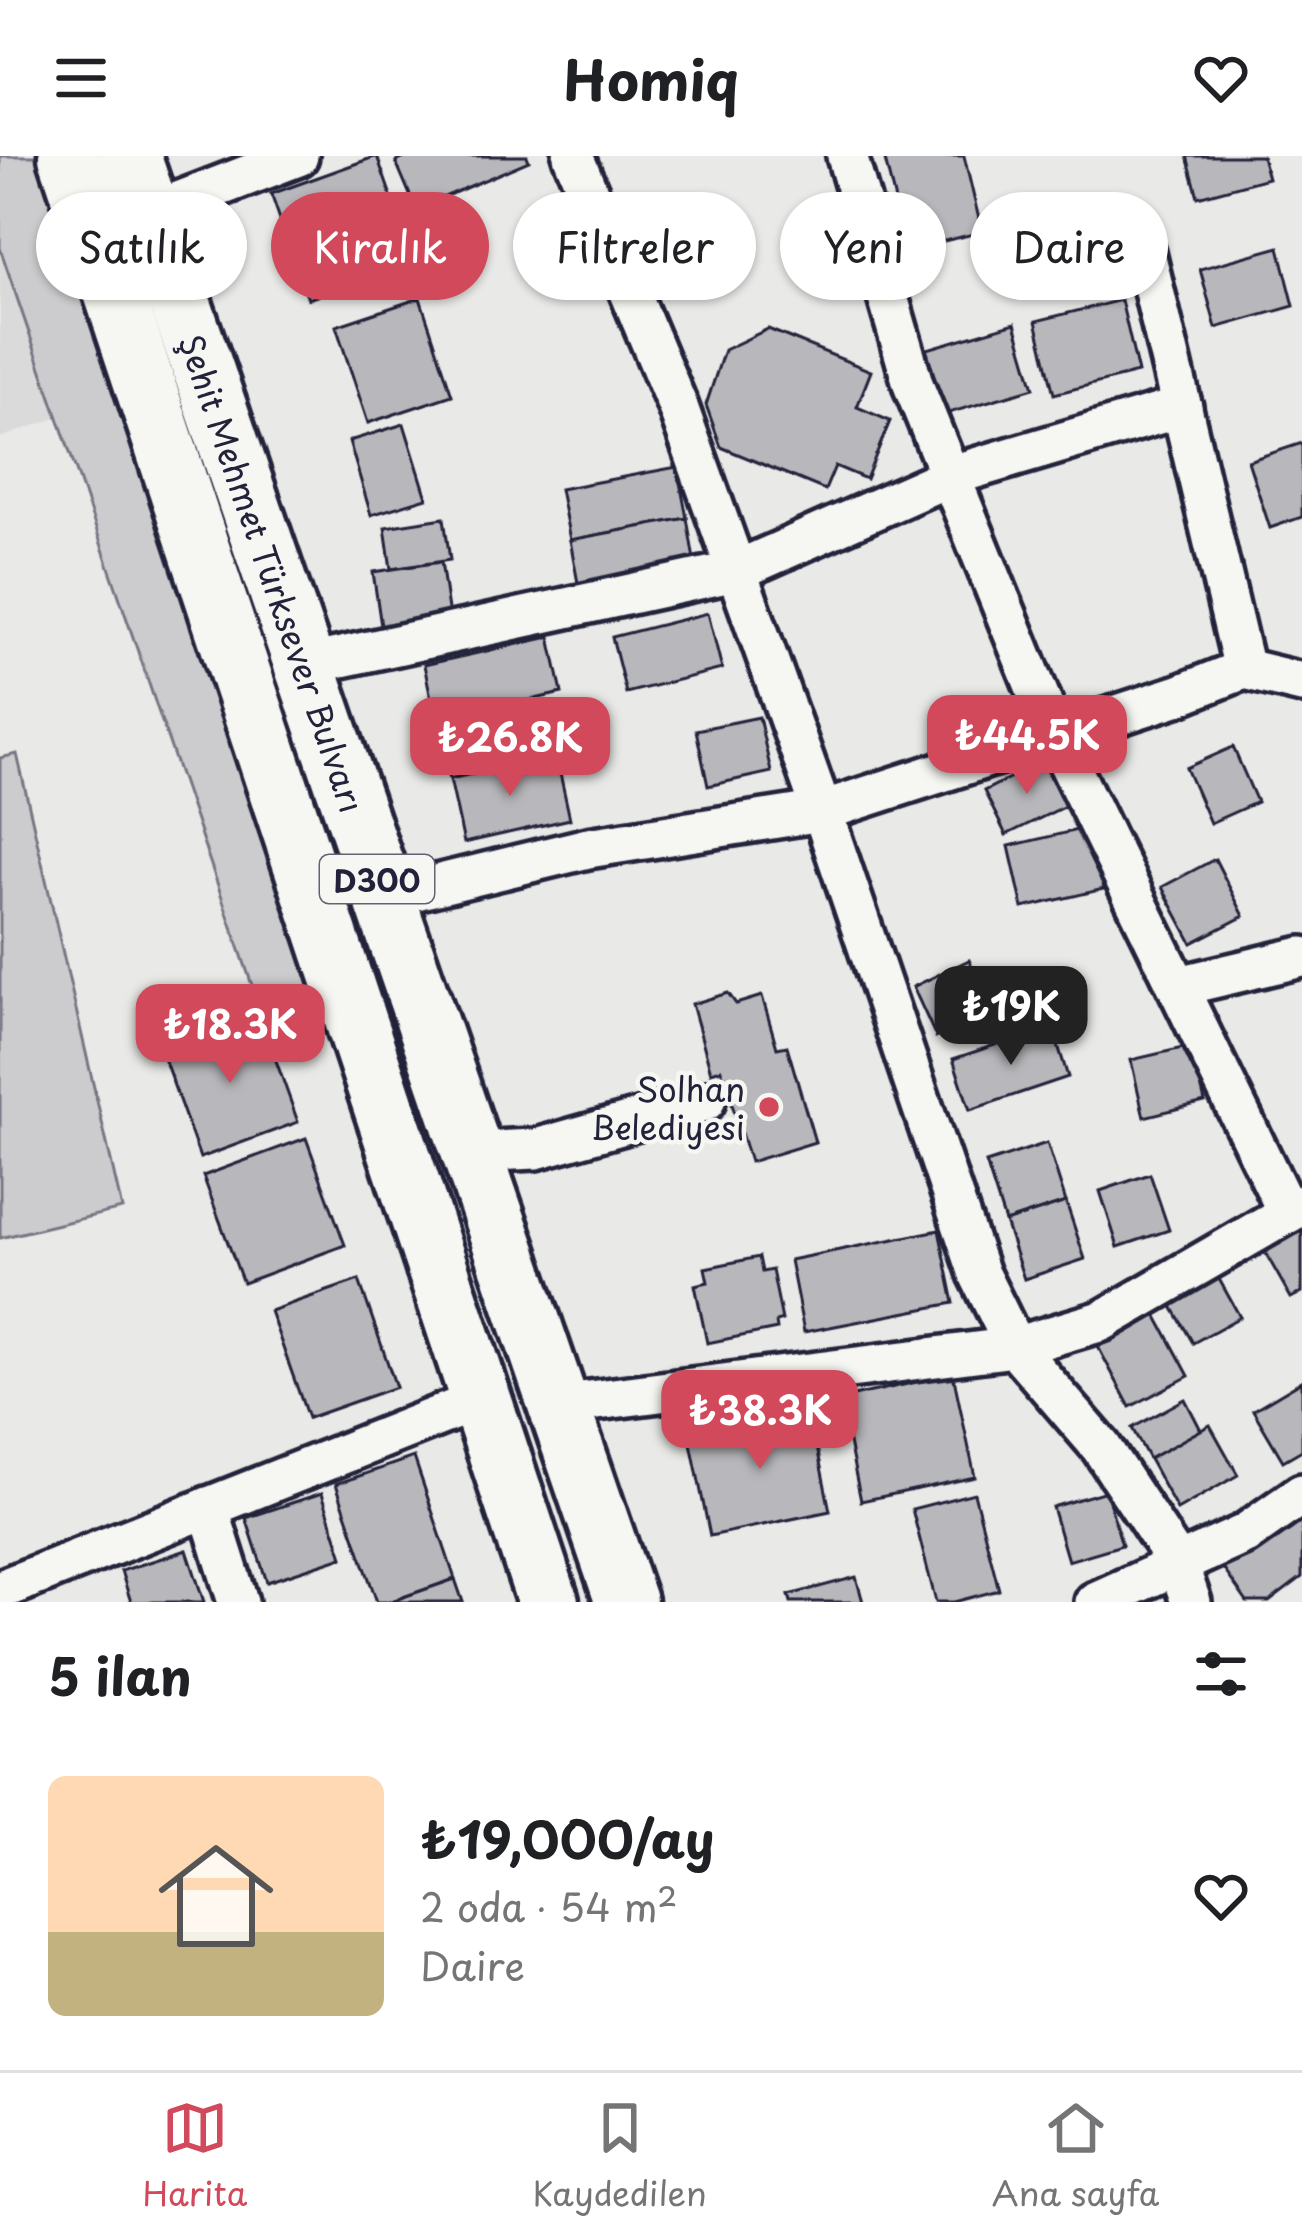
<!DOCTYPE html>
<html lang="tr">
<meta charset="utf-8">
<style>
body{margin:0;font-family:"Playpen Sans",sans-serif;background:#f2f2f2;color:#202124;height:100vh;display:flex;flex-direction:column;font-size:45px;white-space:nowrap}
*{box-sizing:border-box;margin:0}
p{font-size:39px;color:#757577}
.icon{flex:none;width:66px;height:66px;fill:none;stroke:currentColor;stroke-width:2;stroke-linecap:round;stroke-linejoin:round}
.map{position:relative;height:1446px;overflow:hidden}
.details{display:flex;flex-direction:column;background:#fff;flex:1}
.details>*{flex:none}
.top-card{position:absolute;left:36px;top:36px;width:1230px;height:108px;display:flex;gap:24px}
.price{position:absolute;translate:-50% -102px;padding:0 27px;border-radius:24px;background:#d1495b;color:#fff;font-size:39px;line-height:78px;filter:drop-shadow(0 3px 6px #0008)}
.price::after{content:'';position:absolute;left:50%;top:72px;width:36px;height:27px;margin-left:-18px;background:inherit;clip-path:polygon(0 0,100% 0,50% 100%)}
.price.current{background:#222;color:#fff}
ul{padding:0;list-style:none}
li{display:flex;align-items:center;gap:36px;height:300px;padding:0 48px}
li span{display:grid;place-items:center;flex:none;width:336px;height:240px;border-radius:18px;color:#555}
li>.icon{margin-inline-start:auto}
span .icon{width:144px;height:144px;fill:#fffc;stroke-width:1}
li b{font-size:51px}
h2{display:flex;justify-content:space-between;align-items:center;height:144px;padding:0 48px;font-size:51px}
.tag{padding:0 42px;border-radius:54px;background:#fff;box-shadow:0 3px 9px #0004;font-size:42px;line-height:108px}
.tag.current{background:#d1495b;color:#fff}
header{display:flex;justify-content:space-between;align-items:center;height:156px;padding:0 48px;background:#fff;font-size:54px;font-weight:700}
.tab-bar{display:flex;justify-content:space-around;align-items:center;height:168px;border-top:3px solid #e0e0e0;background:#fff;font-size:33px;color:#757577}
.tab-bar a{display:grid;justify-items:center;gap:6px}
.tab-bar .current{color:#d1495b}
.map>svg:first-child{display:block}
.built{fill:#dadada}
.green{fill:#ccccce;stroke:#777784;stroke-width:3}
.building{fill:#b8b8bc;stroke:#22223b;stroke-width:3}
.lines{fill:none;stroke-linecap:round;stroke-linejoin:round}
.minor-casing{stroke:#22223b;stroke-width:48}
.highway-casing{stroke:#22223b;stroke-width:69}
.minor{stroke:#f6f6f2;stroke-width:39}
.highway{stroke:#f6f6f2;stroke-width:60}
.poi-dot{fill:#d1495b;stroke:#f6f6f2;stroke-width:4.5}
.labels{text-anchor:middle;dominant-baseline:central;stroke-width:9;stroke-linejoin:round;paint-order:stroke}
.shield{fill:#f6f6f2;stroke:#626272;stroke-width:3}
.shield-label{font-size:30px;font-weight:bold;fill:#22223b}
.street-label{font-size:33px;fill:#22223b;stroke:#f6f6f2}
.poi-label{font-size:33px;fill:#22223b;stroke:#f6f6f2;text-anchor:end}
</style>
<header><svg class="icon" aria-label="menu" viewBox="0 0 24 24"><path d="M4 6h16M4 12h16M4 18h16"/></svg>Homiq<svg class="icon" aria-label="heart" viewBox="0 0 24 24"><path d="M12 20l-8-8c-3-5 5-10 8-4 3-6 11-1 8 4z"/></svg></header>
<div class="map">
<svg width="1302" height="1446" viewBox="0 0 1302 1446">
<rect width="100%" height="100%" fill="#e9e9e7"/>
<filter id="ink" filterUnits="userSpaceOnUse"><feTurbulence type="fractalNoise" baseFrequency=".00833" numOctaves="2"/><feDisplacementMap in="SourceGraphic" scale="24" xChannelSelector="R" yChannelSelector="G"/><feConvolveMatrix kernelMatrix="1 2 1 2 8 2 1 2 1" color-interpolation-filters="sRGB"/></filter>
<g filter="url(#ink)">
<path class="built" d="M0,92l59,169 -59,21z"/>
<g class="green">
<path d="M0,0h46l292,853 -70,23 -268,-784z"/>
<path d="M17,598l105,455 -122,29v-480z"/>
</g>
<g class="building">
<path d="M377,0l37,106 -106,37 -37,-105z"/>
<path d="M409,0h118l2,5 -113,48 -20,-47z"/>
<path d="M884,0h80l18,76 -75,18z"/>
<path d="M1187,0h75l6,22 -70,19z"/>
<path d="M1279,91l15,59 -78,22 -16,-59z"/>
<path d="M420,142l32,97 -84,28 -32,-97z"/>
<path d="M1121,144l17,73 -84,21 -18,-73z"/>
<path d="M1015,167l19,65 -92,27 -18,-65z"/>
<path d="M768,173l103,42 -14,36 33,14 -24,58 -31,-13 -10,24 -104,-43 -15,-42 18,-55z"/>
<path d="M404,268l23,74 -56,17 -22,-74z"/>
<path d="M1302,287v74l-32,11 -22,-67z"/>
<path d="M677,311l10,51 -117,22 -10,-51z"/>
<path d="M444,362l6,42 -59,9 -6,-42z"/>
<path d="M687,362l9,54 -116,22 -10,-54z"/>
<path d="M441,406l9,61 -68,10 -9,-61z"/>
<path d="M708,457l14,56 -96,24 -14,-56z"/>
<path d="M550,481l12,56 -126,28 -12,-56z"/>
<path d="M499,560l11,49 -60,14 -11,-49z"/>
<path d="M759,561l12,55 -63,14 -12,-56z"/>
<path d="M1233,591l24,55 -47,21 -24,-55z"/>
<path d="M556,599l14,64 -106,24 -14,-64z"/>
<path d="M1047,603l22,45 -63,31 -22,-44z"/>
<path d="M1090,671l14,62 -81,19 -14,-62z"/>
<path d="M1215,703l29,57 -52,27 -30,-56z"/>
<path d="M969,804l23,50 -56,27 -23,-50z"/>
<path d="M728,837l8,11 26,-8 15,52 10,-2 28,96 -65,20 -29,-93 -10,3 -19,-68z"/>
<path d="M259,857l39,109 -98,36 -39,-108z"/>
<path d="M1052,870l16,51 -98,33 -17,-51z"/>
<path d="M1191,890l14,56 -61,15 -13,-57z"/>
<path d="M306,982l39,107 -102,38 -40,-107z"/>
<path d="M1047,987l19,59 -61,20 -19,-59z"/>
<path d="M1150,1018l19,56 -51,17 -18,-56z"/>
<path d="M1066,1046l19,57 -61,20 -19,-57z"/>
<path d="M1302,1066v70l-11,6 -30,-53z"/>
<path d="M939,1074l15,73 -150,29 -14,-72z"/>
<path d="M759,1101l3,15 10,-2 10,50 -6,2 1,7 -70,14 -12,-58 13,-3 -3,-14z"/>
<path d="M1214,1114l26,47 -47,26 -27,-47z"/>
<path d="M359,1124l37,107 -88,31 -38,-107z"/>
<path d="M1154,1155l35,65 -59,31 -34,-64z"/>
<path d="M953,1218l22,103 -114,24 -21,-102z"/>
<path d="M1302,1225v69l-19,11 -30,-51z"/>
<path d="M1185,1243l16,31 -52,29 -17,-31z"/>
<path d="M809,1252l21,103 -120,25 -21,-103z"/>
<path d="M1210,1269l28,50 -61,35 -28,-51z"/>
<path d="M414,1301l41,122 -66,23h-12l-41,-118z"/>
<path d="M1106,1335l16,54 -54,16 -16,-54z"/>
<path d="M322,1337l21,64 -76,25 -21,-64z"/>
<path d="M974,1337l25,97 -45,12h-18l-24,-93z"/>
<path d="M1302,1357v64l-33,25h-22l-27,-38z"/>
<path d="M187,1394l17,52h-73l-10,-31z"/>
<path d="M856,1421l7,25h-72l-2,-7z"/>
<path d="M455,1423l8,23h-70l-1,-1z"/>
</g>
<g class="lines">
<defs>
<g id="minor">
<path d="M573,0l105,251 144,404 157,463 36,73 86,100 77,117 13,38"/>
<path d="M847,0l67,231 140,346 234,480"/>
<path d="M150,57l148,-57"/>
<path d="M1145,97l99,416"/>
<path d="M305,509l431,-94 216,-96 230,-68"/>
<path d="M383,742l205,-50 234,-37 357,-116 65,-26 58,14"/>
<path d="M1179,830l123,-29"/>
<path d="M471,996l65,-3 169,-48"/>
<path d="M558,1249l457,-58 87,-26 200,-116"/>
<path d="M208,1351l30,95"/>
<path d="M0,1434l481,-191"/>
<path d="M1095,1446l150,-68 57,-40"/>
</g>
<g id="highway">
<path d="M69,0l479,1446"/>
<path d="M130,0l496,1446"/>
</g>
</defs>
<use href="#minor" class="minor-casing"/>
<use href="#highway" class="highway-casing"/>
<use href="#minor" class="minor"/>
<use href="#highway" class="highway"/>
</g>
</g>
<circle class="poi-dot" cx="769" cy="951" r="12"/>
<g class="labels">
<rect class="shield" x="320" y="699" width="114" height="48" rx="9"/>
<g class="shield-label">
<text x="377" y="723">D300</text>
</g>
<g class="street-label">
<text transform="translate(273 417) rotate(71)">Şehit Mehmet Türksever Bulvarı</text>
</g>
<g class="poi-label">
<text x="745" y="932">Solhan<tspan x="745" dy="38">Belediyesi</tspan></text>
</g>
</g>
</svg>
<b class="price" style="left:1027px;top:641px">₺44.5K</b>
<b class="price" style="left:510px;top:643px">₺26.8K</b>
<b class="price current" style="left:1011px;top:912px">₺19K</b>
<b class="price" style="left:230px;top:930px">₺18.3K</b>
<b class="price" style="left:760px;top:1316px">₺38.3K</b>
<div class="top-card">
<a class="tag">Satılık</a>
<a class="tag current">Kiralık</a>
<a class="tag">Filtreler</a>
<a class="tag">Yeni</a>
<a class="tag">Daire</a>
</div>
</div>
<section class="details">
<h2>5 ilan<svg class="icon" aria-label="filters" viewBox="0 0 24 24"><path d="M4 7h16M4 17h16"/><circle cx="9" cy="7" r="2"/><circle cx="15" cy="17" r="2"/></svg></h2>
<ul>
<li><span style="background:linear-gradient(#ffd9b3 65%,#c2b280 0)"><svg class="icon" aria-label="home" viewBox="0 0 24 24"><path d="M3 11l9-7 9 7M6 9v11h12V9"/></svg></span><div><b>₺19,000/ay</b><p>2 oda · 54 m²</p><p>Daire</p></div><svg class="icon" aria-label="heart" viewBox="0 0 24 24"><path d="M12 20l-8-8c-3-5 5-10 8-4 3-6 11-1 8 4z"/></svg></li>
</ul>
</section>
<nav class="tab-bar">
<a class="current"><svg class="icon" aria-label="map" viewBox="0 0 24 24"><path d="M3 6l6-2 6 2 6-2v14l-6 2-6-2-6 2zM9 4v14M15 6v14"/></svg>Harita</a>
<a><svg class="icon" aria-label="saved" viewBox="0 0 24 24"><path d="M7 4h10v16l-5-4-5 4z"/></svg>Kaydedilen</a>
<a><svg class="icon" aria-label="home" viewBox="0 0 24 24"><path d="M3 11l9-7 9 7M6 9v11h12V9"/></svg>Ana sayfa</a>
</nav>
